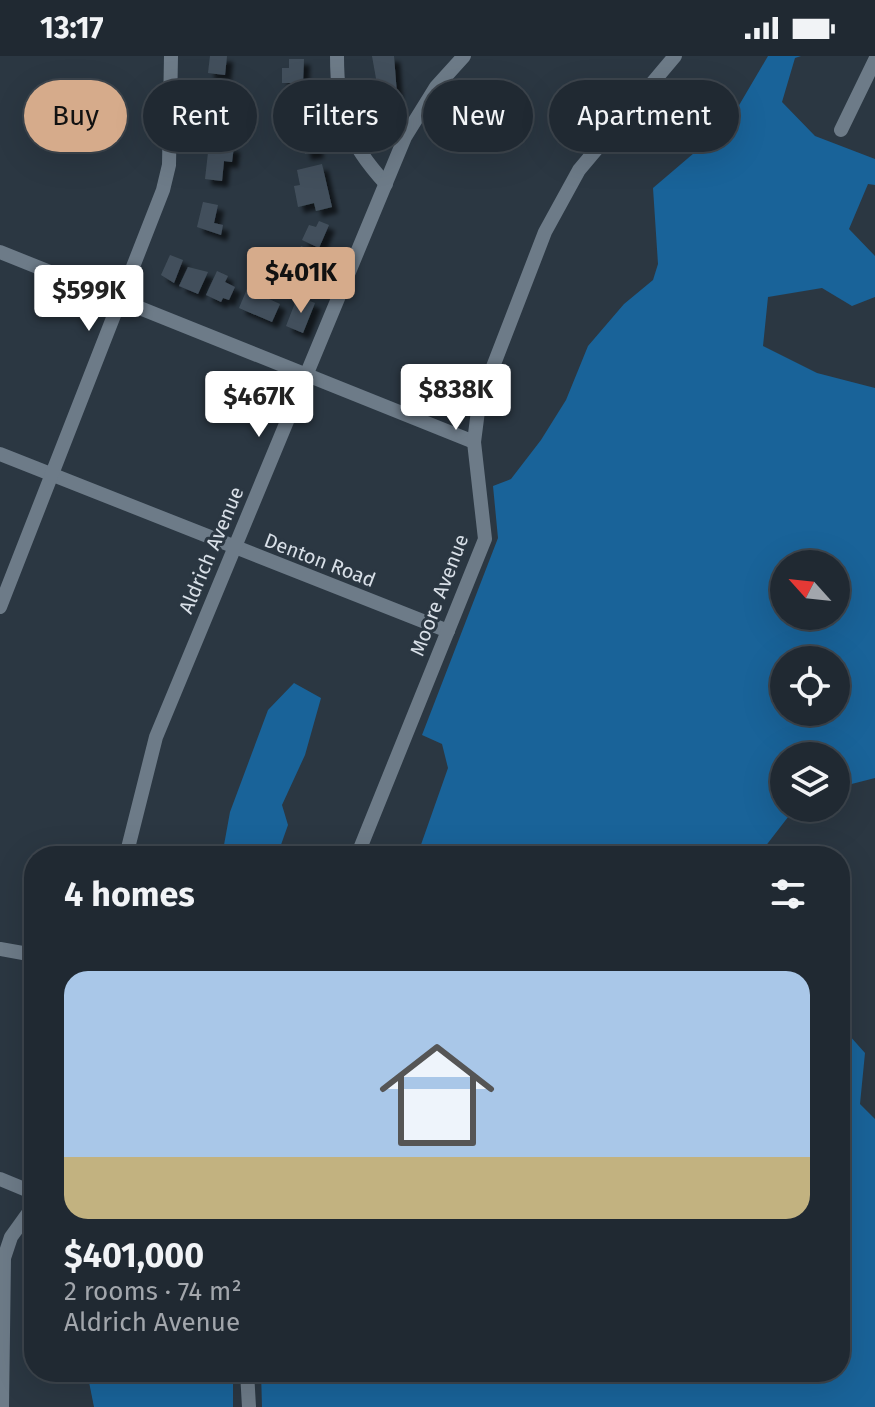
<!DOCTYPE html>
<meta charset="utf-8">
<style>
body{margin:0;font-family:"Fira Sans",sans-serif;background:#2d353e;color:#f1f3f6;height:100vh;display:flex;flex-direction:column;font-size:30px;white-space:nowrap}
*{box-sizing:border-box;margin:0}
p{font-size:26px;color:#a2a6ac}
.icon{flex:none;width:44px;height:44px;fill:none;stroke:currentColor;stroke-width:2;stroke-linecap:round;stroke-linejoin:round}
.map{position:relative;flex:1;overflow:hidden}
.sheet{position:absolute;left:24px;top:790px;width:826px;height:536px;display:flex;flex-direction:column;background:#202932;border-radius:32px;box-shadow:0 8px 32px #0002,0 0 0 2px #3d454d}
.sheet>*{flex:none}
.banner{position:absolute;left:24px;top:24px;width:828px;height:72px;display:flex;gap:16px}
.needle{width:52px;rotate:297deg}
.buttons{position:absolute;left:770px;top:494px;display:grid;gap:16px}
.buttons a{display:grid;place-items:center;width:80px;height:80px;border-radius:50%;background:#202932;box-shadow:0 8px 32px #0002,0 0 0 2px #3d454d;font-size:40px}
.price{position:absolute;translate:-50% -68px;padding:0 18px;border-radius:8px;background:#fff;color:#222;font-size:26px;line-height:52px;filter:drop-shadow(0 2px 4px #0008)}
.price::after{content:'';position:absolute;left:50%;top:48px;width:24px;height:18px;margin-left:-12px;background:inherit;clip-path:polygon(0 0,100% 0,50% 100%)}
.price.active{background:#d6ab8b;color:#111}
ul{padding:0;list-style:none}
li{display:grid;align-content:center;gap:16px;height:424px;padding:0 40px}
li span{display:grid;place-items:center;height:248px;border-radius:24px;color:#555}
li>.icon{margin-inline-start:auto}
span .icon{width:144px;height:144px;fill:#fffc;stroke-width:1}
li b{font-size:34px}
h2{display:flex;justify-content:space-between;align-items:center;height:96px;padding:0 40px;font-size:34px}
.chip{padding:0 28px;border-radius:36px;background:#202932;box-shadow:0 8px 32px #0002,0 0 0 2px #3d454d;font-size:28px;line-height:72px}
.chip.active{background:#d6ab8b;color:#111}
.status{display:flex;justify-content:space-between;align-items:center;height:56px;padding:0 40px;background:#202932;direction:ltr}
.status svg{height:22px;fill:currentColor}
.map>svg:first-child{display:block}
.forest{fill:#196399;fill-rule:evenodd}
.building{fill:#43505c;filter:url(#shadow)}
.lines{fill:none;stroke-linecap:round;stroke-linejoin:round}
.street{stroke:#6d7b88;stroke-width:14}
.labels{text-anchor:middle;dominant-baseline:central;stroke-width:6;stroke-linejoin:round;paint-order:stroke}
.street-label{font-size:20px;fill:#d9e0e8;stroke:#2b3742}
</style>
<div class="status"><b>13:17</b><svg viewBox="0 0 49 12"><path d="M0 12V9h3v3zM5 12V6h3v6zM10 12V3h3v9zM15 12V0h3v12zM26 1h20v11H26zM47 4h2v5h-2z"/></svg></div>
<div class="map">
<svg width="875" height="1351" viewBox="0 0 875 1351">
<defs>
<filter id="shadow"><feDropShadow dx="6" dy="6" stdDeviation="2" flood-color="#0009"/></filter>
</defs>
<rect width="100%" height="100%" fill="#2b3742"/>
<g class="forest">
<path d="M768,0h33l-6,2 -13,44 33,34 60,23v26l-7,-1 -19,45 26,27v41l-23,9 -30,-18 -54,9 -5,49 54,27 58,15v390l-39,10v-32h-52v52h11l-37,48h-341l31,-88 -6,-24 -20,-9 76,-197 -5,-52 18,-7 30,-39 25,-40 22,-54 36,-42 29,-24 5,-16 -5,-76 75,-64zM836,508v52h-52v-52zM836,604v52h-52v-52z"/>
<path d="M294,627l27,15 -16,57 -23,50 6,20 -11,31h-55l8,-44 38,-102z"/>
<path d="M849,979l16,18 -5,51 15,15v288h-613l-1,-35h579v-334z"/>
<path d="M87,1316h146v35h-139z"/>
</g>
<g class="building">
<path d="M210,0h17l-2,19 -17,-2z"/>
<path d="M372,0h22l3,38h-7v6h-19v-16h6z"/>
<path d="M289,3h15l-1,24h-21v-15h7z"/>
<path d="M211,26h14l1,17h4v5l-22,1z"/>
<path d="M307,34l2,27 -22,3 -1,-16 6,-1 -1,-12z"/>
<path d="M211,56l17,1 -2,24 -16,-1z"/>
<path d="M313,69l5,27 -13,2 -2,-12 -9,2 -3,-15z"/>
<path d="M209,88l25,2 -2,16 -8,-1 -2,20 -17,-2z"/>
<path d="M322,108l10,43 -16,4 -2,-8 -16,4 -4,-21 6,-1 -3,-15z"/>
<path d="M203,146l15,3 -4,18 9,2 -2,10 -24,-8z"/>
<path d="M319,165l10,4 -10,23 -17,-8 7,-15 7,2z"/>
<path d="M301,190l15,6 -6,17 -16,-6z"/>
<path d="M170,199l13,5 -9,23 -13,-8z"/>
<path d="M188,211l20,5 -10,22 -19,-8z"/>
<path d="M217,215l11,5 -3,6 10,5 -6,13 -6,-2 -2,4 -15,-7z"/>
<path d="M247,233l33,15 -8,18 -33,-14z"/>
<path d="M302,242l13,5 -12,30 -17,-7 9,-23 5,2z"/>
</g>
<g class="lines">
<g class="street">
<path d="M337,0c0,56 10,86 49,128"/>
<path d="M841,74l34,-70"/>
<path d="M0,196l474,190"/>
<path d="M0,398l448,177"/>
<path d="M0,551l163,-417 6,-25 2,-109"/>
<path d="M126,800l30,-119 249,-600 31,-50 28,-31"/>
<path d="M357,800l128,-317 -11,-97 5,-39 66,-171 34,-62 96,-114"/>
<path d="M0,893l34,6"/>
<path d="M0,1123l34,14"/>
<path d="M247,1316l2,35"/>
<path d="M2,1351l2,-149 7,-21 23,-32"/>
</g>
</g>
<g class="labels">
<g class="street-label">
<text transform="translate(211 494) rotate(-67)">Aldrich Avenue</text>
<text transform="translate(320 504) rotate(21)">Denton Road</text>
<text transform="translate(439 539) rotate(-69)">Moore Avenue</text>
</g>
</g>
</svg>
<div class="buttons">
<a><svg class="needle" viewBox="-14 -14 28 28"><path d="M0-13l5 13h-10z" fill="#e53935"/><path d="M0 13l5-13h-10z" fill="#a2a6ac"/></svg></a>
<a><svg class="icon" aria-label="locate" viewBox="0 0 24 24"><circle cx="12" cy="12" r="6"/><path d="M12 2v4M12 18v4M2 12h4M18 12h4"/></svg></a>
<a><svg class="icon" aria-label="layers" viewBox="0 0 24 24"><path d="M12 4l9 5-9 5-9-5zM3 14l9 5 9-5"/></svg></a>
</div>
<b class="price active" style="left:301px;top:259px">$401K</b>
<b class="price" style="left:89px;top:277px">$599K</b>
<b class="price" style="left:456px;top:376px">$838K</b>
<b class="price" style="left:259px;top:383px">$467K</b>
<div class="banner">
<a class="chip active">Buy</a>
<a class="chip">Rent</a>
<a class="chip">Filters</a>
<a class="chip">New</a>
<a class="chip">Apartment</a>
</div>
<section class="sheet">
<h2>4 homes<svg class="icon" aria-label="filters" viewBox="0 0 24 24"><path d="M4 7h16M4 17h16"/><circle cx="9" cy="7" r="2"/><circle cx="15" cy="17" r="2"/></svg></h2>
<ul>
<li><span style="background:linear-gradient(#a9c7e8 75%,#c2b280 0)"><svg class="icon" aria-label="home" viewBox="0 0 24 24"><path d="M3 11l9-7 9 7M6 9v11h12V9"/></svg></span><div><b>$401,000</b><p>2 rooms · 74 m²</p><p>Aldrich Avenue</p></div></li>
</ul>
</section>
</div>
